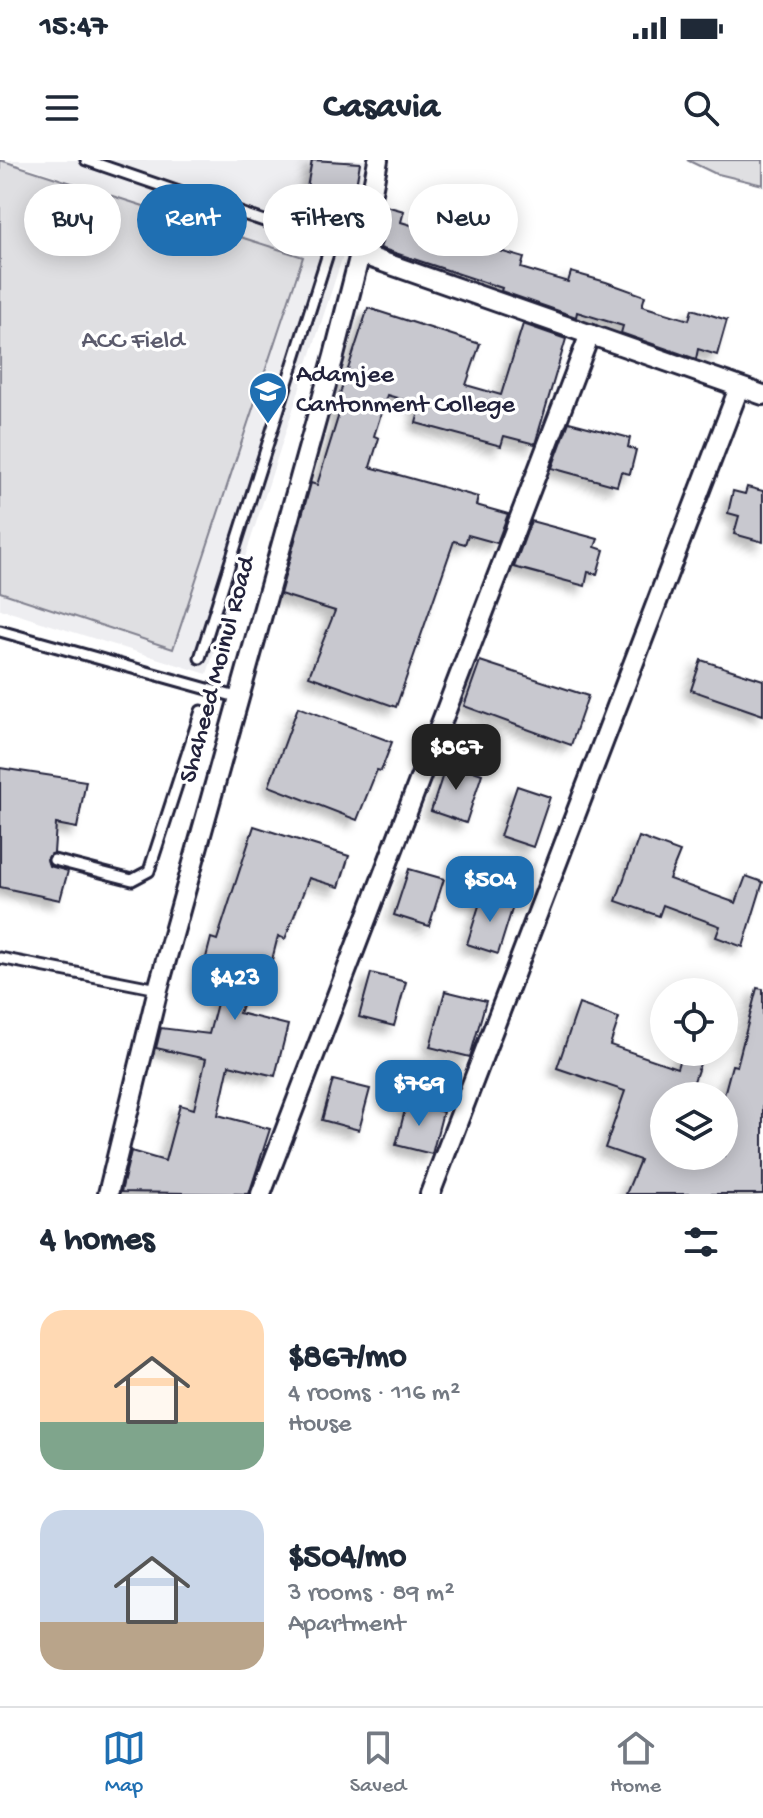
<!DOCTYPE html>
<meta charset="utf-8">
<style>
body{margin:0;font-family:"Gochi Hand",sans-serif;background:#f2f2f3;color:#1f2937;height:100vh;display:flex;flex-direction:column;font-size:30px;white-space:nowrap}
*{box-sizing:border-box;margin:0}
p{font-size:26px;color:#747a83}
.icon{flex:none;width:44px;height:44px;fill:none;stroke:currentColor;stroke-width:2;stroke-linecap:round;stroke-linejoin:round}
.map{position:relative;height:1034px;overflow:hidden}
.side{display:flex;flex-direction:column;background:#fff;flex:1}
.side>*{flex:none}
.guide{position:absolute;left:24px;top:24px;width:716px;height:72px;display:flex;gap:16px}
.fabs{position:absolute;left:650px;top:818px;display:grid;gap:16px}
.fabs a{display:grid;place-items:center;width:88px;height:88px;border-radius:50%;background:#fff;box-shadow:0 4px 20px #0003;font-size:40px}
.price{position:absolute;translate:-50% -68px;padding:0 18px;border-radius:16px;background:#1f6fb2;color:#fff;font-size:26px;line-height:52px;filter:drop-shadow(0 2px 4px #0008)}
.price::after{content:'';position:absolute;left:50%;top:48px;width:24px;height:18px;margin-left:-12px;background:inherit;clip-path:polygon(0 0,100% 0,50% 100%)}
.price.on{background:#222;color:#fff}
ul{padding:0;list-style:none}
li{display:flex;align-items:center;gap:24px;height:200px;padding:0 40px}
li span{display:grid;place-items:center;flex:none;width:224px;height:160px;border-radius:24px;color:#555}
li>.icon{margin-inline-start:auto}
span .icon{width:96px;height:96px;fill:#fffc;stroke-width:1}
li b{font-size:34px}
h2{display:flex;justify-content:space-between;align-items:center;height:96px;padding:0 40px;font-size:34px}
.pill{padding:0 28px;border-radius:36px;background:#fff;box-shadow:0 4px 20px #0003;font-size:28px;line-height:72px}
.pill.on{background:#1f6fb2;color:#fff}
.status{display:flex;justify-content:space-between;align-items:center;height:56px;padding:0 40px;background:#fff;direction:ltr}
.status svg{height:22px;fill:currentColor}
header{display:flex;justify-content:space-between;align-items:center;height:104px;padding:0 40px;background:#fff;font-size:36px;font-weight:700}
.tabs{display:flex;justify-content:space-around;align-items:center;height:112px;border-top:2px solid #e0e1e3;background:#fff;font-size:22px;color:#747a83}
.tabs a{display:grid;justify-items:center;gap:4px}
.tabs .on{color:#1f6fb2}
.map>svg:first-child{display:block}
.built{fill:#eeeef1}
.green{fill:#dfdfe2;stroke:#80808e;stroke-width:2}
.building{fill:#c8c8cf;stroke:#22223b;stroke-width:2;filter:url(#shadow)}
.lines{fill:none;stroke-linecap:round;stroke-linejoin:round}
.service-casing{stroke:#22223b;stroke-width:15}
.minor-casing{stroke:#22223b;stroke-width:24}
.service{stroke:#fff;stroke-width:9}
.minor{stroke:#fff;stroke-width:18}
.labels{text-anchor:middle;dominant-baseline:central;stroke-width:7;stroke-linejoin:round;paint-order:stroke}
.park-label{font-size:26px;fill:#5b5b6d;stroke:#fff}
.poi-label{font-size:26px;fill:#22223b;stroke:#fff;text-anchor:start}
.street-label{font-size:26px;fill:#22223b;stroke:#fff}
</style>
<div class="status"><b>15:47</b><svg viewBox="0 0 49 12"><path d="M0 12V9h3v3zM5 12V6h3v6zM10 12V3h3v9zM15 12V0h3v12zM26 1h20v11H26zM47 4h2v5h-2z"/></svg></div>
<header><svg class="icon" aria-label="menu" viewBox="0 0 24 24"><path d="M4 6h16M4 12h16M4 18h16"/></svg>Casavia<svg class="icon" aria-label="search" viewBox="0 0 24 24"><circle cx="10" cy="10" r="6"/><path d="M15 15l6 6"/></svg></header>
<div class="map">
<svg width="763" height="1034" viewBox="0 0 763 1034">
<defs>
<filter id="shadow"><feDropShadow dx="-7" dy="7" stdDeviation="4" flood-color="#0004"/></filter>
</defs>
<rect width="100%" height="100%" fill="#fff"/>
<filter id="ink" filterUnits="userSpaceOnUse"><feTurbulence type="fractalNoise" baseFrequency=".0125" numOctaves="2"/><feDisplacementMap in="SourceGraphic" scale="16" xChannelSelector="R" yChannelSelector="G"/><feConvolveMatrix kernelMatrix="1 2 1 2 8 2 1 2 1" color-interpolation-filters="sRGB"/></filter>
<g filter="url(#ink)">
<path class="built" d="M8,0h304l-12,68 46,8 14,-72 -16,-4h21l-16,77 -142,437 -207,-65v-17l173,57 130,-391z"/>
<g class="green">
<path d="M0,0l303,97 -130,392 -173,-57z"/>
<path d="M687,0h76v25l-49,-12z"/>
</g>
<g class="building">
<path d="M312,0l48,3 -6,34 5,1 -7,34 -4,-1 -2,5 -46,-10z"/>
<path d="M382,45l22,6 -3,11 47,14 3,-11 35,10 -3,11 41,12 -3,10 47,14 3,-10 35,10 39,14 -3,10 47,14 3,-11 35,11 -10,35 -19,-6 -2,10 -75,-26 2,-7 -46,-14 -1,5 -75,-26 1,-3 -122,-40 2,-6 -7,-3z"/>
<path d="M368,148l112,36 -14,41 35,10 22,-71 43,15 -31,105 -31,-8 -3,10 -85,-23 5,-18 -34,-10 -13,41 5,2 -9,29 108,30 -2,8 32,9 -11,29 -29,-8 -3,9 -11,-3 -58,166 -87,-31 26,-65 -55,-17 31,-111 6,2 22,-71 -5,-2z"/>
<path d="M569,262l61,16 -2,9 8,3 -6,24 -9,-2 -4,14 -65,-18z"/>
<path d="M747,327l16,4v51l-29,-8 5,-18 -11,-3 5,-22 12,3z"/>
<path d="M531,361l67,18 -3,8 9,3 -7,24 -9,-2 -3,14 -71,-19z"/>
<path d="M701,500l62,20v35l-72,-25z"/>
<path d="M480,501l108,35 -17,49 -107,-39z"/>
<path d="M298,547l94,35 -11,29 -4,-1 -20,50 -88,-34z"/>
<path d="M447,602l35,12 -16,49 -35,-12z"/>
<path d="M0,608l86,13 -9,47 -21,-4 -2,29 -7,6 2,7 19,5 -8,29 -60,-13z"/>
<path d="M517,626l33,11 -17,50 -33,-11z"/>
<path d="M254,666l95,30 -10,31 -30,-9 -24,61 -7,-3 -11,44 -14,-3 -14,36 49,12 -13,51 -46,-11 -11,50 52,14 -21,65 -128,-2 10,-41 34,10 15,-56 14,4 12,-50 -50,-11 5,-20 48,6 11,-42 -21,-7 12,-47 6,2z"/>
<path d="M639,677l41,15 -11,27 67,24 10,-27 17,6 -20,65 -27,-10 4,-11 -57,-21 -4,11 -43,-15z"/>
<path d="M409,709l35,10 -15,47 -35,-11z"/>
<path d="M483,733l31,10 -16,51 -31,-10z"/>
<path d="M371,813l35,9 -12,44 -35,-9z"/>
<path d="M757,828l6,1v205h-137l14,-34 -35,-12 20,-57 -68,-23 22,-64 40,14 -9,27 67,23 5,-16h22l-15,44h-25v60h60v-61l8,-30 5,1z"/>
<path d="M445,831l41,10 -16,56 -40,-10z"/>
<path d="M333,920l37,9 -11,41 -37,-10z"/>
<path d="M407,942l36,10 -11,42 -36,-9z"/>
</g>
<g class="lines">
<defs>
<g id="service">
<path d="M86,0l274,94"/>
<path d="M0,471l240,67"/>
<path d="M200,498l131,-414"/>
<path d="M54,700l78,20 17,-9 52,-160"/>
<path d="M0,798l158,31"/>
</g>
<g id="minor">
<path d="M360,94l403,141"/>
<path d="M108,1034l50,-205 176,-633 26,-102 18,-94"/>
<path d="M261,1034l329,-860"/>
<path d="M430,1034l309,-806"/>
</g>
</defs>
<use href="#service" class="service-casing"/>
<use href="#minor" class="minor-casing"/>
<use href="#service" class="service"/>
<use href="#minor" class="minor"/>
</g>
</g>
<defs>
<symbol id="university-pin" viewBox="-11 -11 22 30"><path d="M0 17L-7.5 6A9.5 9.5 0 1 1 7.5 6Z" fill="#1f6fb2" stroke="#fff"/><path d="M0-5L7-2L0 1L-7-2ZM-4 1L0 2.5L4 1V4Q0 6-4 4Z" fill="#fff"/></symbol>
</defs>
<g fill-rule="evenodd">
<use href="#university-pin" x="246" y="209" width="44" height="60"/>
</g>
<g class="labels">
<g class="park-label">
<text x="133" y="182">ACC Field</text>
</g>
<g class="poi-label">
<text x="296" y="216">Adamjee<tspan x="296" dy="30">Cantonment College</tspan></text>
</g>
<g class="street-label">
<text transform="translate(219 510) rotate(-75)">Shaheed Moinul Road</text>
</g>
</g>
</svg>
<div class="fabs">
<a><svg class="icon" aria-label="locate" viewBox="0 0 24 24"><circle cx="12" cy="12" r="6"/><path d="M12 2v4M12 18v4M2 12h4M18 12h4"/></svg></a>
<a><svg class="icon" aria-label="layers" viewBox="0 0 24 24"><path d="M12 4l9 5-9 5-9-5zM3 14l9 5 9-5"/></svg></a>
</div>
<b class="price on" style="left:456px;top:632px">$867</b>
<b class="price" style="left:490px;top:764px">$504</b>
<b class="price" style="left:235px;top:862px">$423</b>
<b class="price" style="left:419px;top:968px">$769</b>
<div class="guide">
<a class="pill">Buy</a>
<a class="pill on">Rent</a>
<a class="pill">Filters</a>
<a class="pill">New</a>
</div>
</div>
<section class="side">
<h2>4 homes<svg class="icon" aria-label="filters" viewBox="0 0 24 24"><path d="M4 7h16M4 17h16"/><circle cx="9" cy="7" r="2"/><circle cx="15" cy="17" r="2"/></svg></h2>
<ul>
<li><span style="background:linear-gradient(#ffd9b3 70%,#7fa58c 0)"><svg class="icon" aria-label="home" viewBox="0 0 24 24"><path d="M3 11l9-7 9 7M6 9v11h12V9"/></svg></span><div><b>$867/mo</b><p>4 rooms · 116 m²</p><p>House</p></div></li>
<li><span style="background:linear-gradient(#c9d6e8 70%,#b9a48a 0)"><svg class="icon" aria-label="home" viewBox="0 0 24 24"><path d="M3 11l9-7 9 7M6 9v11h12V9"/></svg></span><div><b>$504/mo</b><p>3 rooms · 89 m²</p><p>Apartment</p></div></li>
</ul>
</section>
<nav class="tabs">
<a class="on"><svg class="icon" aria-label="map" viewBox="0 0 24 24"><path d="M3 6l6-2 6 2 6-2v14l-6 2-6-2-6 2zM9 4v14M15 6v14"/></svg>Map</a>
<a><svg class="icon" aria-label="saved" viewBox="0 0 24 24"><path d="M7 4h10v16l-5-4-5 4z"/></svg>Saved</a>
<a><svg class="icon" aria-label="home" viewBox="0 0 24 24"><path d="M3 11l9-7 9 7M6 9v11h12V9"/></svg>Home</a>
</nav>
